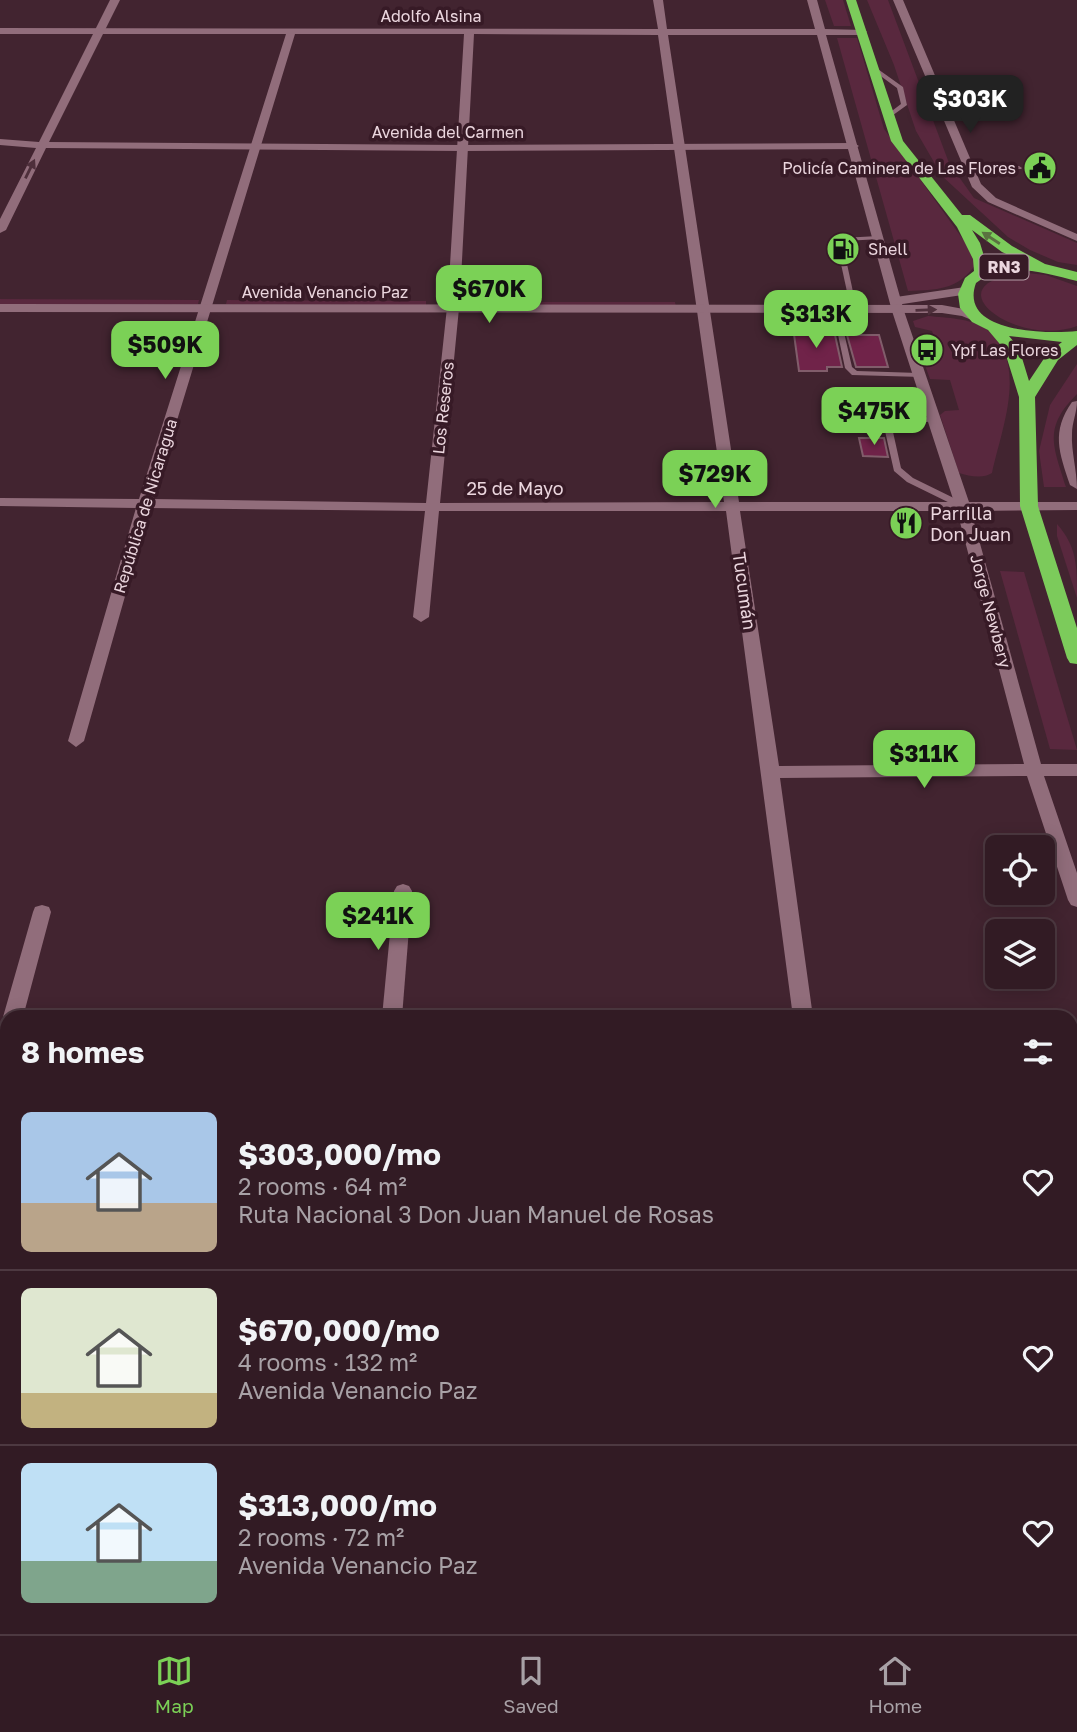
<!DOCTYPE html>
<meta charset="utf-8">
<style>
body{margin:0;font-family:"Golos Text",sans-serif;background:#3d2831;color:#f1f3f6;height:100vh;display:flex;flex-direction:column;font-size:26px;white-space:nowrap}
*{box-sizing:border-box;margin:0}
p{font-size:23px;color:#a8a1a6}
.icon{flex:none;width:38px;height:38px;fill:none;stroke:currentColor;stroke-width:2;stroke-linecap:round;stroke-linejoin:round}
.map{position:relative;flex:1;overflow:hidden}
.details{position:absolute;left:0px;top:1010px;width:1078px;height:625px;display:flex;flex-direction:column;background:#321b24;border-radius:21px 21px 0 0;box-shadow:0 4px 18px #0003,0 0 0 2px #4d3941}
.details>*{flex:none}
.tools{position:absolute;left:985px;top:835px;display:grid;gap:14px}
.tools a{display:grid;place-items:center;width:70px;height:70px;border-radius:10px;background:#321b24;box-shadow:0 4px 18px #0003,0 0 0 2px #4d3941;font-size:35px}
.price{position:absolute;translate:-50% -60px;padding:0 16px;border-radius:14px;background:#7bd156;color:#111;font-size:23px;line-height:46px;filter:drop-shadow(0 2px 4px #0008)}
.price::after{content:'';position:absolute;left:50%;top:42px;width:21px;height:16px;margin-left:-10px;background:inherit;clip-path:polygon(0 0,100% 0,50% 100%)}
.price.selected{background:#222;color:#fff}
ul{padding:0;list-style:none}
li{display:flex;align-items:center;gap:21px;height:175px;padding:0 21px}
li+li{border-top:2px solid #4d3941}
li span{display:grid;place-items:center;flex:none;width:196px;height:140px;border-radius:10px;color:#555}
li>.icon{margin-inline-start:auto}
span .icon{width:84px;height:84px;fill:#fffc;stroke-width:1}
li b{font-size:30px}
h2{display:flex;justify-content:space-between;align-items:center;height:84px;padding:0 21px;font-size:30px}
.tab-bar{display:flex;justify-content:space-around;align-items:center;height:98px;border-top:2px solid #4d3941;background:#321b24;font-size:19px;color:#a8a1a6}
.tab-bar a{display:grid;justify-items:center;gap:4px}
.tab-bar .selected{color:#7bd156}
.map>svg:first-child{display:block}
.green{fill:#59283e}
.building{fill:#702349;stroke:#815d6b;stroke-width:2}
.lines{fill:none;stroke-linecap:round;stroke-linejoin:round}
.lane{fill:#916d7b;fill-rule:evenodd}
.street{fill:#916d7b;fill-rule:evenodd}
.secondary{fill:#916d7b;fill-rule:evenodd}
.highway{fill:#7ccb5b;fill-rule:evenodd}
.oneway{fill:#4e2f3b}
.oneway2{fill:#5a7240}
.labels{text-anchor:middle;dominant-baseline:central;stroke-width:7;stroke-linejoin:round;paint-order:stroke}
.far-street-label{font-size:16px;fill:#ebd6de;stroke:#371a26}
.far-poi-label{font-size:16px;fill:#ebd6de;stroke:#371a26;text-anchor:start}
.shield{fill:#371a26;stroke:#b59ea7;stroke-width:2}
.shield-label{font-size:16px;font-weight:bold;fill:#ebd6de}
.street-label{font-size:18px;fill:#ebd6de;stroke:#371a26}
.poi-label{font-size:18px;fill:#ebd6de;stroke:#371a26;text-anchor:start}
</style>
<div class="map">
<svg width="1077" height="1634" viewBox="0 0 1077 1634">
<rect width="100%" height="100%" fill="#422430"/>
<g class="green">
<path d="M825,0h18l8,26h-17z"/>
<path d="M867,0h21l61,163 25,35 103,45v22l-19,-3 -28,-12 -22,-13 -66,-61 -26,-45 -22,-66z"/>
<path d="M837,38h20l27,91 88,123 3,13c-17,25 -39,25 -67,26z"/>
<path d="M1027,273l19,2 31,11v40c-61,23 -152,-45 -50,-53z"/>
<path d="M0,299l199,1 -1,4h-198z"/>
<path d="M227,300l199,1v4l-200,-1z"/>
<path d="M475,302h200l1,5 -201,-1z"/>
<path d="M928,316c19,2 42,2 58,13 44,33 15,101 6,144 -9,6 -23,3 -33,0l-19,-58 5,-4 14,-1 -9,-30 -20,-1 -8,-22h19l-9,-26 -17,-4 -2,-6z"/>
<path d="M1077,364v30c-34,34 -24,51 -11,93h-22l-5,-36 11,-46z"/>
<path d="M831,389l67,1 5,17 -38,14 -28,1z"/>
<path d="M1057,524c20,23 20,41 20,74l-20,-62z"/>
<path d="M1000,571l24,1 53,178 -27,-1z"/>
</g>
<g class="building">
<path d="M793,327h27l2,8h13l7,32h-15v4h-28z"/>
<path d="M847,335h32l9,32h-32z"/>
<path d="M859,438h25l4,19 -25,-1z"/>
</g>
<g class="lines">
<g class="lane">
<path d="M871,67h4l28,20 4,18 -18,13 -5,-1 17,-13 -4,-16 -26,-19z"/>
<path d="M1019,166l3,2 -1,1 -55,1 -3,-2 3,-2z"/>
<path d="M878,236l2,1v2l-35,2 -1,8 -5,-1 -1,-7 4,-3z"/>
<path d="M844,262l3,2 8,37 -3,2 -3,-2 -8,-37z"/>
<path d="M834,310l5,1 13,56 5,4 62,2h3v4l-70,-2 -7,-7 -12,-57z"/>
<path d="M934,416l4,2 -1,2 -37,7 -7,5 8,36 12,10 53,26v4h-6l-53,-26 -13,-11 -9,-40c14,-11 32,-12 49,-15z"/>
</g>
<g class="street">
<path d="M653,0h10l4,29h148l-8,-29h10l8,29 40,1 2,2 -5,3h-36l78,276 65,191h108v8l-106,1 70,253h36v12h-33l33,97v34l-6,-2 -3,-5 -41,-124 -247,2 33,239h-20l-67,-506h-287l-10,106 -8,5 -8,-5 12,-106 -275,-3 -66,233 -8,6 -8,-6 68,-233 -136,-2v-8l139,1 147,-465h-286v-6l658,1zM295,34h169l-16,264 -22,205 -273,-4zM474,34l184,1 66,467 -284,1 20,-205zM668,35h149l75,276 62,191h-215zM740,511h217l67,253 -245,2z"/>
<path d="M893,0h10l78,184 15,14 81,36v7l-89,-39 -16,-15z"/>
<path d="M1077,401c0,12 -5,21 -5,33 -1,17 5,36 5,55l-7,-4c-11,-33 -19,-53 2,-83z"/>
<path d="M403,884l6,2 3,5 -10,126h-20l12,-126 3,-5z"/>
<path d="M42,905l7,2 2,5 -28,105h-16v6l-4,-6 30,-105 2,-5z"/>
<path d="M7,1028v39l-7,3v-40z"/>
<rect x="0" y="1177" width="7" height="20"/>
<rect x="1071" y="1178" width="6" height="20"/>
<rect x="327" y="1628" width="26" height="6"/>
<rect x="854" y="1628" width="26" height="6"/>
</g>
<g class="secondary">
<path d="M110,0h10l-71,142 413,3 392,-2 5,3 -5,3 -392,2 -416,-3 -40,82 -6,3v-14l36,-71 -36,-3v-6l39,3z"/>
<path d="M965,287l6,4 -2,3 -73,11 -6,-4 6,-4z"/>
<path d="M0,304l942,1 27,5 21,11 -6,4 -22,-9 -20,-3 -942,-1z"/>
</g>
<path class="highway" d="M846,0h10l47,141 59,74h8l42,31 33,18 32,8v9c-33,-8 -72,-21 -101,2 -18,50 70,51 101,48v14l-19,15 -23,37 3,109 39,122v36l-7,-1 -3,-5 -47,-152 -1,-109 -15,-48 -16,-19 -16,-8 -12,-14 -2,-14 7,-16 9,-7 -1,-12 -16,-32 -66,-86zM972,230l30,22 21,10 -36,4 -7,-23zM1009,336l53,6 -15,12 -18,27 -10,-33z"/>
</g>
<defs><path id="oneway-solid" d="M-6-.8H1V-3.2L6.5 0L1 3.2V.8H-6Z" transform="scale(1.75)"/></defs>
<g class="oneway">
<use href="#oneway-solid" transform="translate(30 169) rotate(-64)"/>
<use href="#oneway-solid" transform="translate(926 310) rotate(-2)"/>
</g>
<use class="oneway2" href="#oneway-solid" transform="translate(991 238) rotate(-147)"/>
<defs>
<symbol id="civic-disc" viewBox="-11 -11 22 22"><circle r="9.5" fill="#7bd156" stroke="#371a26"/><path d="M-.6-6.5H3V-4.5H.6V-3L4-1V1h2V6H-6V1h2V-1L-.6-3ZM-1.2 2.5V6h2.4V2.5Z" fill="#111"/></symbol>
<symbol id="fuel-disc" viewBox="-11 -11 22 22"><circle r="9.5" fill="#7bd156" stroke="#371a26"/><path d="M-5.5-6h7V0h2V4h1.3V-2.5L3-4.5l.8-.8L6-3V5H2.5V1h-1V6h-7ZM-4.2-4.7v3.2H.2V-4.7Z" fill="#111"/></symbol>
<symbol id="bus-disc" viewBox="-11 -11 22 22"><circle r="9.5" fill="#7bd156" stroke="#371a26"/><path d="M-5-6H5V4H4V6H2V4H-2V6H-4V4H-5ZM-3.5-4V0h7V-4ZM-3.5 1.2v1.5H-2V1.2ZM2 1.2v1.5H3.5V1.2Z" fill="#111"/></symbol>
<symbol id="restaurant-disc" viewBox="-11 -11 22 22"><circle r="9.5" fill="#7bd156" stroke="#371a26"/><path d="M-5-6h1v4h1v-4h1v4h1v-4h1v5L-1.5 .5V6h-2V.5L-5-1ZM5-6V6H3V1.5H1.5Q1.5-4 5-6Z" fill="#111"/></symbol>
</defs>
<g fill-rule="evenodd">
<use href="#civic-disc" x="1021" y="149" width="38" height="38"/>
<use href="#fuel-disc" x="824" y="230" width="38" height="38"/>
<use href="#bus-disc" x="908" y="331" width="38" height="38"/>
<use href="#restaurant-disc" x="887" y="504" width="38" height="38"/>
</g>
<g class="labels">
<g class="far-street-label">
<text x="431" y="16">Adolfo Alsina</text>
<text x="448" y="132">Avenida del Carmen</text>
<text x="325" y="292">Avenida Venancio Paz</text>
<text transform="translate(443 408) rotate(-84)">Los Reseros</text>
<text transform="translate(145 506) rotate(-73)">República de Nicaragua</text>
<text transform="translate(991 611) rotate(75)">Jorge Newbery</text>
</g>
<g class="far-poi-label">
<text x="1016" y="168" text-anchor="end">Policía Caminera de Las Flores</text>
<text x="868" y="249">Shell</text>
<text x="951" y="350">Ypf Las Flores</text>
</g>
<rect class="shield" x="979.5" y="254.5" width="49" height="25" rx="5"/>
<g class="shield-label">
<text x="1004" y="267">RN3</text>
</g>
<g class="street-label">
<text x="515" y="488">25 de Mayo</text>
<text transform="translate(745 591) rotate(82)">Tucumán</text>
</g>
<g class="poi-label">
<text x="930" y="513">Parrilla<tspan x="930" dy="21">Don Juan</tspan></text>
</g>
</g>
</svg>
<div class="tools">
<a><svg class="icon" aria-label="locate" viewBox="0 0 24 24"><circle cx="12" cy="12" r="6"/><path d="M12 2v4M12 18v4M2 12h4M18 12h4"/></svg></a>
<a><svg class="icon" aria-label="layers" viewBox="0 0 24 24"><path d="M12 4l9 5-9 5-9-5zM3 14l9 5 9-5"/></svg></a>
</div>
<b class="price selected" style="left:970px;top:135px">$303K</b>
<b class="price" style="left:489px;top:325px">$670K</b>
<b class="price" style="left:816px;top:350px">$313K</b>
<b class="price" style="left:165px;top:381px">$509K</b>
<b class="price" style="left:874px;top:447px">$475K</b>
<b class="price" style="left:715px;top:510px">$729K</b>
<b class="price" style="left:924px;top:790px">$311K</b>
<b class="price" style="left:378px;top:952px">$241K</b>
<section class="details">
<h2>8 homes<svg class="icon" aria-label="filters" viewBox="0 0 24 24"><path d="M4 7h16M4 17h16"/><circle cx="9" cy="7" r="2"/><circle cx="15" cy="17" r="2"/></svg></h2>
<ul>
<li><span style="background:linear-gradient(#a9c7e8 65%,#b9a48a 0)"><svg class="icon" aria-label="home" viewBox="0 0 24 24"><path d="M3 11l9-7 9 7M6 9v11h12V9"/></svg></span><div><b>$303,000/mo</b><p>2 rooms · 64 m²</p><p>Ruta Nacional 3 Don Juan Manuel de Rosas</p></div><svg class="icon" aria-label="heart" viewBox="0 0 24 24"><path d="M12 20l-8-8c-3-5 5-10 8-4 3-6 11-1 8 4z"/></svg></li>
<li><span style="background:linear-gradient(#dfe7d0 75%,#c2b280 0)"><svg class="icon" aria-label="home" viewBox="0 0 24 24"><path d="M3 11l9-7 9 7M6 9v11h12V9"/></svg></span><div><b>$670,000/mo</b><p>4 rooms · 132 m²</p><p>Avenida Venancio Paz</p></div><svg class="icon" aria-label="heart" viewBox="0 0 24 24"><path d="M12 20l-8-8c-3-5 5-10 8-4 3-6 11-1 8 4z"/></svg></li>
<li><span style="background:linear-gradient(#bfe0f5 70%,#7fa58c 0)"><svg class="icon" aria-label="home" viewBox="0 0 24 24"><path d="M3 11l9-7 9 7M6 9v11h12V9"/></svg></span><div><b>$313,000/mo</b><p>2 rooms · 72 m²</p><p>Avenida Venancio Paz</p></div><svg class="icon" aria-label="heart" viewBox="0 0 24 24"><path d="M12 20l-8-8c-3-5 5-10 8-4 3-6 11-1 8 4z"/></svg></li>
</ul>
</section>
</div>
<nav class="tab-bar">
<a class="selected"><svg class="icon" aria-label="map" viewBox="0 0 24 24"><path d="M3 6l6-2 6 2 6-2v14l-6 2-6-2-6 2zM9 4v14M15 6v14"/></svg>Map</a>
<a><svg class="icon" aria-label="saved" viewBox="0 0 24 24"><path d="M7 4h10v16l-5-4-5 4z"/></svg>Saved</a>
<a><svg class="icon" aria-label="home" viewBox="0 0 24 24"><path d="M3 11l9-7 9 7M6 9v11h12V9"/></svg>Home</a>
</nav>
